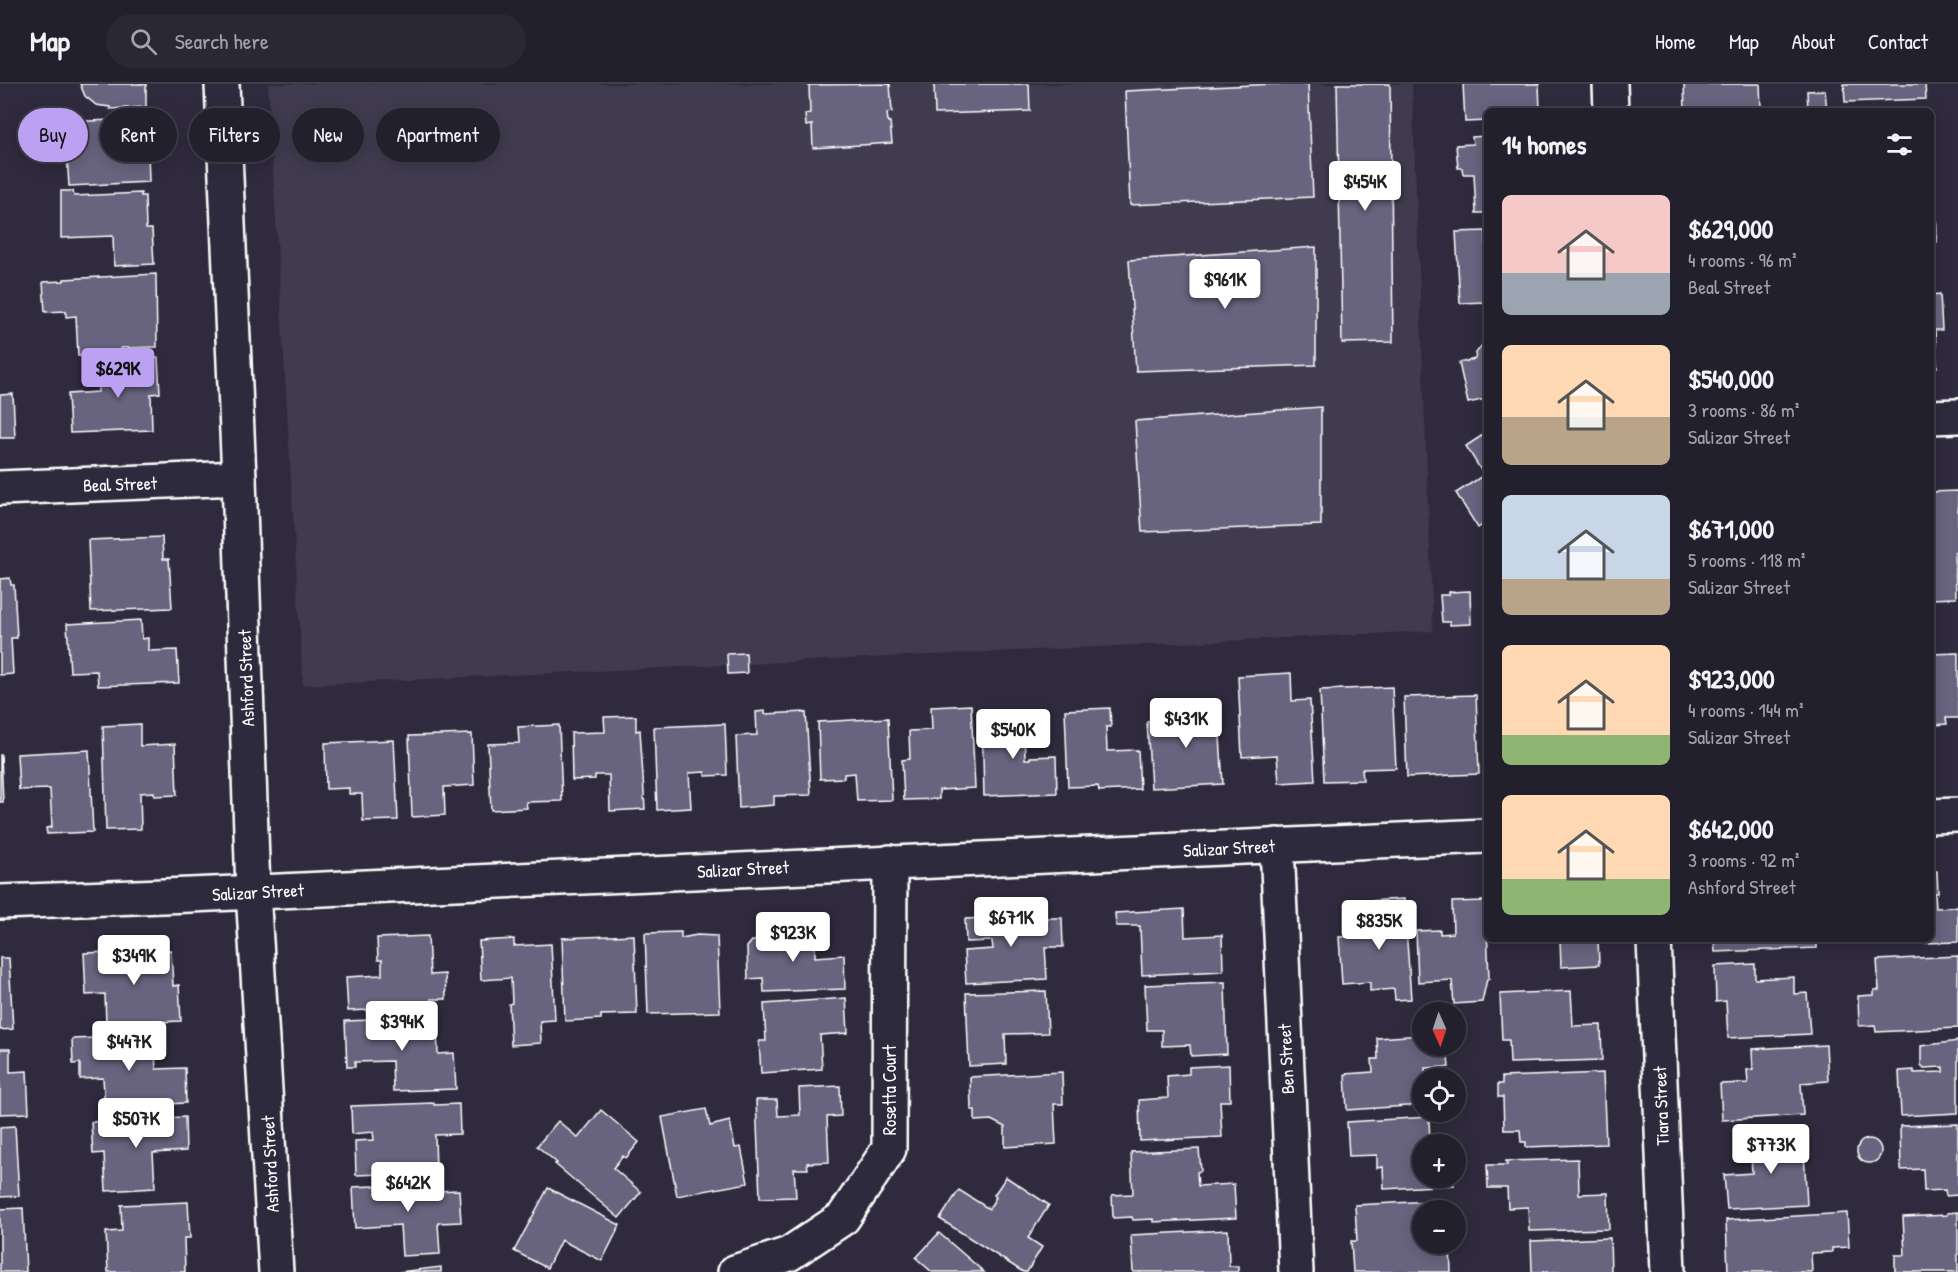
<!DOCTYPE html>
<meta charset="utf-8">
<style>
body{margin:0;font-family:"Patrick Hand",sans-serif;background:#2b2836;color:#f1f3f6;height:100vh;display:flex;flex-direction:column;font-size:22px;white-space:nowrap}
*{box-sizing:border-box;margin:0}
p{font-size:20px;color:#a3a3aa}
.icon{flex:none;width:33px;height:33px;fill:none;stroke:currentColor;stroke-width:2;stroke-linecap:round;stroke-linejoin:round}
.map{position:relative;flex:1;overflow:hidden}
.panel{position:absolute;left:1484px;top:24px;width:450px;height:834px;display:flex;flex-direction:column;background:#23202e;border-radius:9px;box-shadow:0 3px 15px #0003,0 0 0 2px #403e4a}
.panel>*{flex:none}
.banner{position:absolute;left:18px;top:24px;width:570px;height:54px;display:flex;gap:12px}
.needle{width:39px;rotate:177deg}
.tools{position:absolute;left:1412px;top:918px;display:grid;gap:12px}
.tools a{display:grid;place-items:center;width:54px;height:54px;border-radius:50%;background:#23202e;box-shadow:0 3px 15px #0003,0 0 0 2px #403e4a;font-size:30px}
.price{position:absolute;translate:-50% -51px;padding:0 14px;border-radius:6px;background:#fff;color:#222;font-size:20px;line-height:39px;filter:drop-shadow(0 2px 3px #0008)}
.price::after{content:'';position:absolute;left:50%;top:36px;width:18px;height:14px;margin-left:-9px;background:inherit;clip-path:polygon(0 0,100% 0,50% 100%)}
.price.selected{background:#bca0f2;color:#111}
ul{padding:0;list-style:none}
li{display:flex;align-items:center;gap:18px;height:150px;padding:0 18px}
li span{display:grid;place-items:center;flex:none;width:168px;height:120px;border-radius:9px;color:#555}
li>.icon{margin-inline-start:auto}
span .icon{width:72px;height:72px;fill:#fffc;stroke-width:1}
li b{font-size:26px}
h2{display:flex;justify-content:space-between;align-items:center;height:72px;padding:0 18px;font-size:26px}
.tag{padding:0 21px;border-radius:27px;background:#23202e;box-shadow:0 3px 15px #0003,0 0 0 2px #403e4a;font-size:21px;line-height:54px}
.tag.selected{background:#bca0f2;color:#111}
header{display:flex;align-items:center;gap:36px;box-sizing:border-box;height:84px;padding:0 30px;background:#23202e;border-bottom:2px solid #403e4a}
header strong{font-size:28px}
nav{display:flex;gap:33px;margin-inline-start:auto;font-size:21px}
.search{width:420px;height:54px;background:#2b2836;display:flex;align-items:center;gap:15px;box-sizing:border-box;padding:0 21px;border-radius:33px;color:#a3a3aa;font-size:22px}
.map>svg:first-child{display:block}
.built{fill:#403b50}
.building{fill:#67647e;stroke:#fff;stroke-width:1.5}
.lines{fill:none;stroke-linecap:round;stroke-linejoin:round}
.minor-casing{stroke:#fff;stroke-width:38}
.minor{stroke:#2f2a3d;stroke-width:33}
.labels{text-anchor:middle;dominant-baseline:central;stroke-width:6;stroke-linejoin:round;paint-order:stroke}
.street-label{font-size:18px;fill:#fff;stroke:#2f2a3d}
</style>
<header>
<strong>Map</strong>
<div class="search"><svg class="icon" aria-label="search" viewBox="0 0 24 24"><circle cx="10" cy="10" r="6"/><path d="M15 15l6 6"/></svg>Search here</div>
<nav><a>Home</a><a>Map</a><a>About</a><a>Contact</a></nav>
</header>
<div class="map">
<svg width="1958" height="1188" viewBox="0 0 1958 1188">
<rect width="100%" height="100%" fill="#2f2a3d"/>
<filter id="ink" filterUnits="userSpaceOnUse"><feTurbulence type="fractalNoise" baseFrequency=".0167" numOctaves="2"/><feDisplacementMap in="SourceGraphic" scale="12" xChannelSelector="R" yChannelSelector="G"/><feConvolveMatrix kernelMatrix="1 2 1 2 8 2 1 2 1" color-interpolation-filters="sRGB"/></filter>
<g filter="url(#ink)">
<path class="built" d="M268,0h1144l21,547 -1130,54z"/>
<g class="building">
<path d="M80,0h66v23l-36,2v-2l-14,-2 -11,-9z"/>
<path d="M890,0l2,28 -5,1 1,9h2l2,21 -79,5 -1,-23 -6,1 -1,-12 5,-1 -1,-28z"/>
<path d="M934,0h95l1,27 -95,3z"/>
<path d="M1275,0h33l5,113 -183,8 -5,-114z"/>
<path d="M1337,0h53l3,258 -51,1z"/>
<path d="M1463,0h76l1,27h-54v10l-21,1z"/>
<path d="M1684,0h76l1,24 -76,3z"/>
<path d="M1844,0h81l1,15 -81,3z"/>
<path d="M1825,6l2,21h-19l-1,-20z"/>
<path d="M113,36l1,18h6l1,13 27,-2 1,33 -80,4 -4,-64z"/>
<path d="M1486,52v77h-10l-2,-39h-11l-1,-6h-4l-2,-23 17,-1 -1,-7z"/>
<path d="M61,107h12l1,5 67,-3v3h4l1,33h6l2,35 -40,2 -1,-30 -52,2z"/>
<path d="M1930,123h6l1,35h-7z"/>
<path d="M1486,147v71l-26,1 -4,-71z"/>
<path d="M1316,163v118l-180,6 -7,-111z"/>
<path d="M156,190l1,73 -36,1 1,6 -44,2 -2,-40 -10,1v-6l-21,1 -2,-30 21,-1v-2z"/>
<path d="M1940,210l2,36h-7l2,37h-7v-72z"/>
<path d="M1486,256v59l-18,4 -9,-40 16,-4 1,-6z"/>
<path d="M158,274l2,35 -9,1 1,36 -82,3 -2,-39 30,-2 -1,-24 21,-2v-7z"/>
<path d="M13,310l2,44h-15v-43z"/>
<path d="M1321,323v118l-179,7 -7,-111z"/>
<path d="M1486,349v89l-8,6 -22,-35 28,-18 -18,-29z"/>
<path d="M1958,407v62h-3l1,45 -26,1v-107z"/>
<path d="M162,453l1,22h6l3,49 -81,3 -3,-71z"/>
<path d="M10,494l1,7h3l3,53h-6l2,36 -13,1v-96z"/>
<path d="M1470,507l1,33 -21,1v-3h-8l-2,-27h9v-3z"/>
<path d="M141,536l1,19 6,-1v13l29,-1 2,33 -81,3 -1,-15 -27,1 -3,-48z"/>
<path d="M746,569l1,20 -19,1 -1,-20z"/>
<path d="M1958,569v65h-12l1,6 -14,1 1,27h-4v-98z"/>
<path d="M1291,589l1,28 18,-1 5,81 -36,2 -2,-28 -35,2 -4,-81z"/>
<path d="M1392,603l4,81 -34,1 1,11 -39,1 -4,-91z"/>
<path d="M1476,611l3,79 -72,3 -3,-80z"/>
<path d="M971,621l4,83 -36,2v9l-35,1 -2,-40 8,-1 -1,-28 23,-1 -1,-23z"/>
<path d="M1218,621l5,79 -72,4 -4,-66 28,-1 -1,-14z"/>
<path d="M1110,624l1,19h-5l1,24 31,-1 2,39 -41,2 -1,-5 -30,1 -3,-77z"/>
<path d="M765,627v3l41,-2 5,83 -37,1v9l-35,3 -3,-72 21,-1 -1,-23z"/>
<path d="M1027,630v16h-3l1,29h5v-2l26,-1 1,37 -73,3 -2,-80z"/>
<path d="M636,632v15l4,-1 5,79 -35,2 -1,-36h-14v4l-23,1 -1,-47 34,-1 -1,-15z"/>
<path d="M888,634l4,82 -35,1 -2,-28 -11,1v4l-24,1 -2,-57z"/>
<path d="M140,640v22l35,-2 2,51 -23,1v-4l-14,1 1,36 -35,1 -3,-104z"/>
<path d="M725,640l2,51 -22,1v-4l-16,1 2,35 -34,2 -3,-83z"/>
<path d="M559,641l3,76 -36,1 1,6 -36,2 -3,-66 31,-1 -1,-16z"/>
<path d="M472,650l2,51 -30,2 1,28 -33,2 -3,-81z"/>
<path d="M394,656l4,80 -35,1 -1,-27h-13v-6l-23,1 -1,-46z"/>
<path d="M89,666l4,82 -46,2 -1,-6 6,-1 -2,-38 -31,1 -2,-36z"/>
<path d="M1,671l2,47h-3v-47z"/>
<path d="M1937,787l1,22h-3l1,15 22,-1v35l-67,2 -1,-5h40v-67z"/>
<path d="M1404,815l7,100 -16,1 -1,-11 -24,2v-9l-28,2 -3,-47 18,-1v-7l14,-1 -2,-27z"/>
<path d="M1486,817l3,78h-2l-5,23 -28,2 -2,-24 -34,2 -2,-51 24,-1v4l13,-1 -1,-31z"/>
<path d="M1184,825l1,28 37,-2 1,36 -81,4 -2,-49h-24l-1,-13z"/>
<path d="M1043,831v3h19l1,29h-18l2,32 -81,4 -2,-32 29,-2 -1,-8 -26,1 -1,-23z"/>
<path d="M807,843l1,17h7v13l29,-2 1,34 -81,3 -1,-14 -15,1 -1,-32 5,-6h11l-1,-12z"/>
<path d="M681,848v6l16,-3 20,1 3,76 -72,2 -3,-81z"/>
<path d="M634,851l3,79 -36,1v4l-36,2 -3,-83z"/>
<path d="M428,852l2,39 15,-1 1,25h-15v8l-83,4 -2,-34 36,-2v-15h-4l-1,-22z"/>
<path d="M514,855v7l37,-2 4,76 -15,1 1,22 -30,2 -2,-41 3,-1 -1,-25 -30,2 -2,-39z"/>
<path d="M1560,855h38l1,26 -38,2z"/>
<path d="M1714,855h103v9l-102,4z"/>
<path d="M171,866l2,36 6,-1 2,36 -75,3 -1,-30 -19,1 -2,-42z"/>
<path d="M1958,872v72l-82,4 -1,-7 -16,1 -1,-30 16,-1v-5h5l-2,-30z"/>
<path d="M0,874h9l4,71 -13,1z"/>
<path d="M1755,880v15l39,-2v17l13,-1 3,41 -82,4 -2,-37 -10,1 -1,-36z"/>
<path d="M1225,898l2,72 -36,2 -1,-11 -28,1v-16h-15l-2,-45z"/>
<path d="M1046,907l2,42 -43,1 1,30 -37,2 -3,-73z"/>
<path d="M1571,907l2,35 28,-1 1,35 -92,3 -1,-23h-7l-2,-46z"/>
<path d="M846,914l2,35 -28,2 2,34 -61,4 -2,-32h7l-2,-37z"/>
<path d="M426,934v7h11l1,29 16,-1 2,36 -63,2 -1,-30 -37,1v5h-8l-2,-46z"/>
<path d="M1422,951v11h25l2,21 -24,1 1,10h-4v27l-75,5 -2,-36 28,-2 -1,-13h6l-1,-21z"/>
<path d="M148,952l1,16h6l1,17 29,-1 1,35 -81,4 -2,-29 -23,1v-16l-7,1 -1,-25z"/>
<path d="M1958,957v72l-57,3 -2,-45 15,-1v3l29,-1v-5l-19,1 -3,-3v-19z"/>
<path d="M1826,961l2,36 -27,2 2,32 -81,5 -2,-36 28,-1 -1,-13 6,-1 -1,-20z"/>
<path d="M0,965h10v23l17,-1 2,42 -29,1z"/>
<path d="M1229,981l1,36h-10l2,36 -82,4 -1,-41 29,-2 -1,-22 22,-2v-7z"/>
<path d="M1062,988l1,32h-9l2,40 -51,3v-20l-14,-7 -16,1v-11h-4l-1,-33z"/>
<path d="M1603,989l3,71 -80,3v-5h-5l-1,-12h-16l-1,-33h-5v-13h4v-7z"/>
<path d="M840,1002l1,30 -14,1 2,45 -22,1 1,6h-14l2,28 -36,1 -4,-98h21l1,16 22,-1 -1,-27z"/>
<path d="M434,1019v2l25,-1 1,30 -25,1 1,37 -80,3 -1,-34 19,-1 -1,-8 -21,2 -1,-28z"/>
<path d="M706,1025l4,17 20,-5 5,27 6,-1 7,36 -71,13 -15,-79z"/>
<path d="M601,1026l38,32 -13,16 -3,-2 -10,12 28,24 -22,26 -64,-54 2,-1 -20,-17 21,-25 20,17z"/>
<path d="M185,1033l1,34 -33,2 2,35 -49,3 -2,-38 -11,1 -2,-32z"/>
<path d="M1429,1033l1,27h-8v34h31l1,7 -70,4 -1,-22 -6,1v-13l-28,1 -2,-34z"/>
<path d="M1958,1040v71l-12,1 -1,-6 -21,1 -1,-22 -22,1 -1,-44z"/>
<path d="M15,1042l4,70 -19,1v-70z"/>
<path d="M1803,1050l4,71 -80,4 -3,-34 28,-2 -2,-35z"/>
<circle cx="1869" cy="1067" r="12"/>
<path d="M1199,1065l2,22 -4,1 1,14 36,-2 2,34 -83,4v-3l-20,1 -1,-3 -19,1 -1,-23 21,-1 -2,-42z"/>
<path d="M1578,1075l1,35 29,-1 1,36 -80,2 -1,-24 -20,1 -1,-20h-19l-1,-23h20l-1,-4z"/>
<path d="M1006,1093l43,28 -21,33 14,9 -15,25h-4l-83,-53 19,-29 30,19 7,-12 -2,-2z"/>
<path d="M435,1099l1,8 23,-1 2,32 -23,1 2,31 -38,2 -2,-31 -45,3 -2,-41z"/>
<path d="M548,1104l72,37 -18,36 -41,-21 -14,28 -33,-17z"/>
<path d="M1432,1117l1,9h-11v34h12v2l16,-1 1,27h-98l-2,-31h6l-2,-36z"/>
<path d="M188,1118l2,36h-6l1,34h-77l-2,-40 16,-1 -1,-26z"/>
<path d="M23,1124l3,64h-26v-63z"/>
<path d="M1958,1128v60h-63v-17h10l-2,-38 44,-2v-2z"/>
<path d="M1847,1129l2,34 -17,1v4l-21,1 1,19h-84l-2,-52z"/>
<path d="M1228,1146l1,36h9v6h-105l-2,-37z"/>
<path d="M939,1149l45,39h-52l-16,-14z"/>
<path d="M1610,1154l1,34h-79l-1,-31z"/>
<path d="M441,1183v5h-42z"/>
</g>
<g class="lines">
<defs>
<g id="minor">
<path d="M222,0l17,394 14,413 23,381"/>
<path d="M1610,0l1,27"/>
<path d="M1930,333l28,-1"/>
<path d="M0,404l239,-10"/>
<path d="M1930,732l28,-1"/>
<path d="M1277,761l19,427"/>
<path d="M0,818l190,-7 1296,-59"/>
<path d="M1654,855l14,333"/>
<path d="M735,1188l54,-18 54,-36 46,-69 1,-287"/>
</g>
</defs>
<use href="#minor" class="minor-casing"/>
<use href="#minor" class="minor"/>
</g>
</g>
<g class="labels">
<g class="street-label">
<text transform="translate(120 400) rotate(-2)">Beal Street</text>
<text transform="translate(246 594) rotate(-92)">Ashford Street</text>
<text transform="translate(1229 764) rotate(-3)">Salizar Street</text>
<text transform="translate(743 785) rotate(-3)">Salizar Street</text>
<text transform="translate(258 808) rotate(-3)">Salizar Street</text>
<text transform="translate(1286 975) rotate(-93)">Ben Street</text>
<text transform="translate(889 1006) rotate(-90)">Rosetta Court</text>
<text transform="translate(1661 1022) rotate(-92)">Tiara Street</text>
<text transform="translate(270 1080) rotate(-93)">Ashford Street</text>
</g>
</g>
</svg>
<div class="tools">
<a><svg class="needle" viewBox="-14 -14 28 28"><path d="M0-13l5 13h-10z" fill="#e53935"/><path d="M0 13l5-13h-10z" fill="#a3a3aa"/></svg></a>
<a><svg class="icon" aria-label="locate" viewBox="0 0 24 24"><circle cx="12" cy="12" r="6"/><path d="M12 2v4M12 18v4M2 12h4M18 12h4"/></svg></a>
<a>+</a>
<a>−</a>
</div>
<b class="price" style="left:1365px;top:128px">$454K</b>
<b class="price" style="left:1225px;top:226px">$961K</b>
<b class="price selected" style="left:118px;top:315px">$629K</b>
<b class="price" style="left:1186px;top:665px">$431K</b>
<b class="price" style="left:1013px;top:676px">$540K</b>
<b class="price" style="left:1011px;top:864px">$671K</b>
<b class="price" style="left:1379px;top:867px">$835K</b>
<b class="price" style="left:793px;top:879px">$923K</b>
<b class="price" style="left:134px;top:902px">$349K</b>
<b class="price" style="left:402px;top:968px">$394K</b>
<b class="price" style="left:129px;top:988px">$447K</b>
<b class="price" style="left:136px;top:1065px">$507K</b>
<b class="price" style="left:1771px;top:1091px">$773K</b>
<b class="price" style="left:408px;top:1129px">$642K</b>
<div class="banner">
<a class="tag selected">Buy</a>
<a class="tag">Rent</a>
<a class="tag">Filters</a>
<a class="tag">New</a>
<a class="tag">Apartment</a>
</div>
<section class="panel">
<h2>14 homes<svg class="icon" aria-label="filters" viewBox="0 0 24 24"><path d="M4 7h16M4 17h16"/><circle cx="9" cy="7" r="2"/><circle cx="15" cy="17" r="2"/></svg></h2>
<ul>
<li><span style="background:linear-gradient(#f6c9c9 65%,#9aa5b1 0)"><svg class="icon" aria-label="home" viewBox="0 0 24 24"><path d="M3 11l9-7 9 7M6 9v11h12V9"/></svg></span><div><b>$629,000</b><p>4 rooms · 96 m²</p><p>Beal Street</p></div></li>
<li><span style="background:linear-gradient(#ffd9b3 60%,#b9a48a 0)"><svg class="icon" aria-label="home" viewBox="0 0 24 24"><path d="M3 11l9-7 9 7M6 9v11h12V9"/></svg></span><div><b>$540,000</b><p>3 rooms · 86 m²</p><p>Salizar Street</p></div></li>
<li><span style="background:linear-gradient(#c9d6e8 70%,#b9a48a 0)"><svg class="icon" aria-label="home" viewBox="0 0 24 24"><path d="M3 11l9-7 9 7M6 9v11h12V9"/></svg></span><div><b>$671,000</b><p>5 rooms · 118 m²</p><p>Salizar Street</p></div></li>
<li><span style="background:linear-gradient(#ffd9b3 75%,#8fb573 0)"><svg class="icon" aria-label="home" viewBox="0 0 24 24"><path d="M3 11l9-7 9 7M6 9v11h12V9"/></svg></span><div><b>$923,000</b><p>4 rooms · 144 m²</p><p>Salizar Street</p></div></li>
<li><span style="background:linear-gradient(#ffd9b3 70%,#8fb573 0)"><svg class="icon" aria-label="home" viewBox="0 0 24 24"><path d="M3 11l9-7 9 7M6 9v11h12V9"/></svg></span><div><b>$642,000</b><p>3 rooms · 92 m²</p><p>Ashford Street</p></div></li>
</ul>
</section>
</div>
